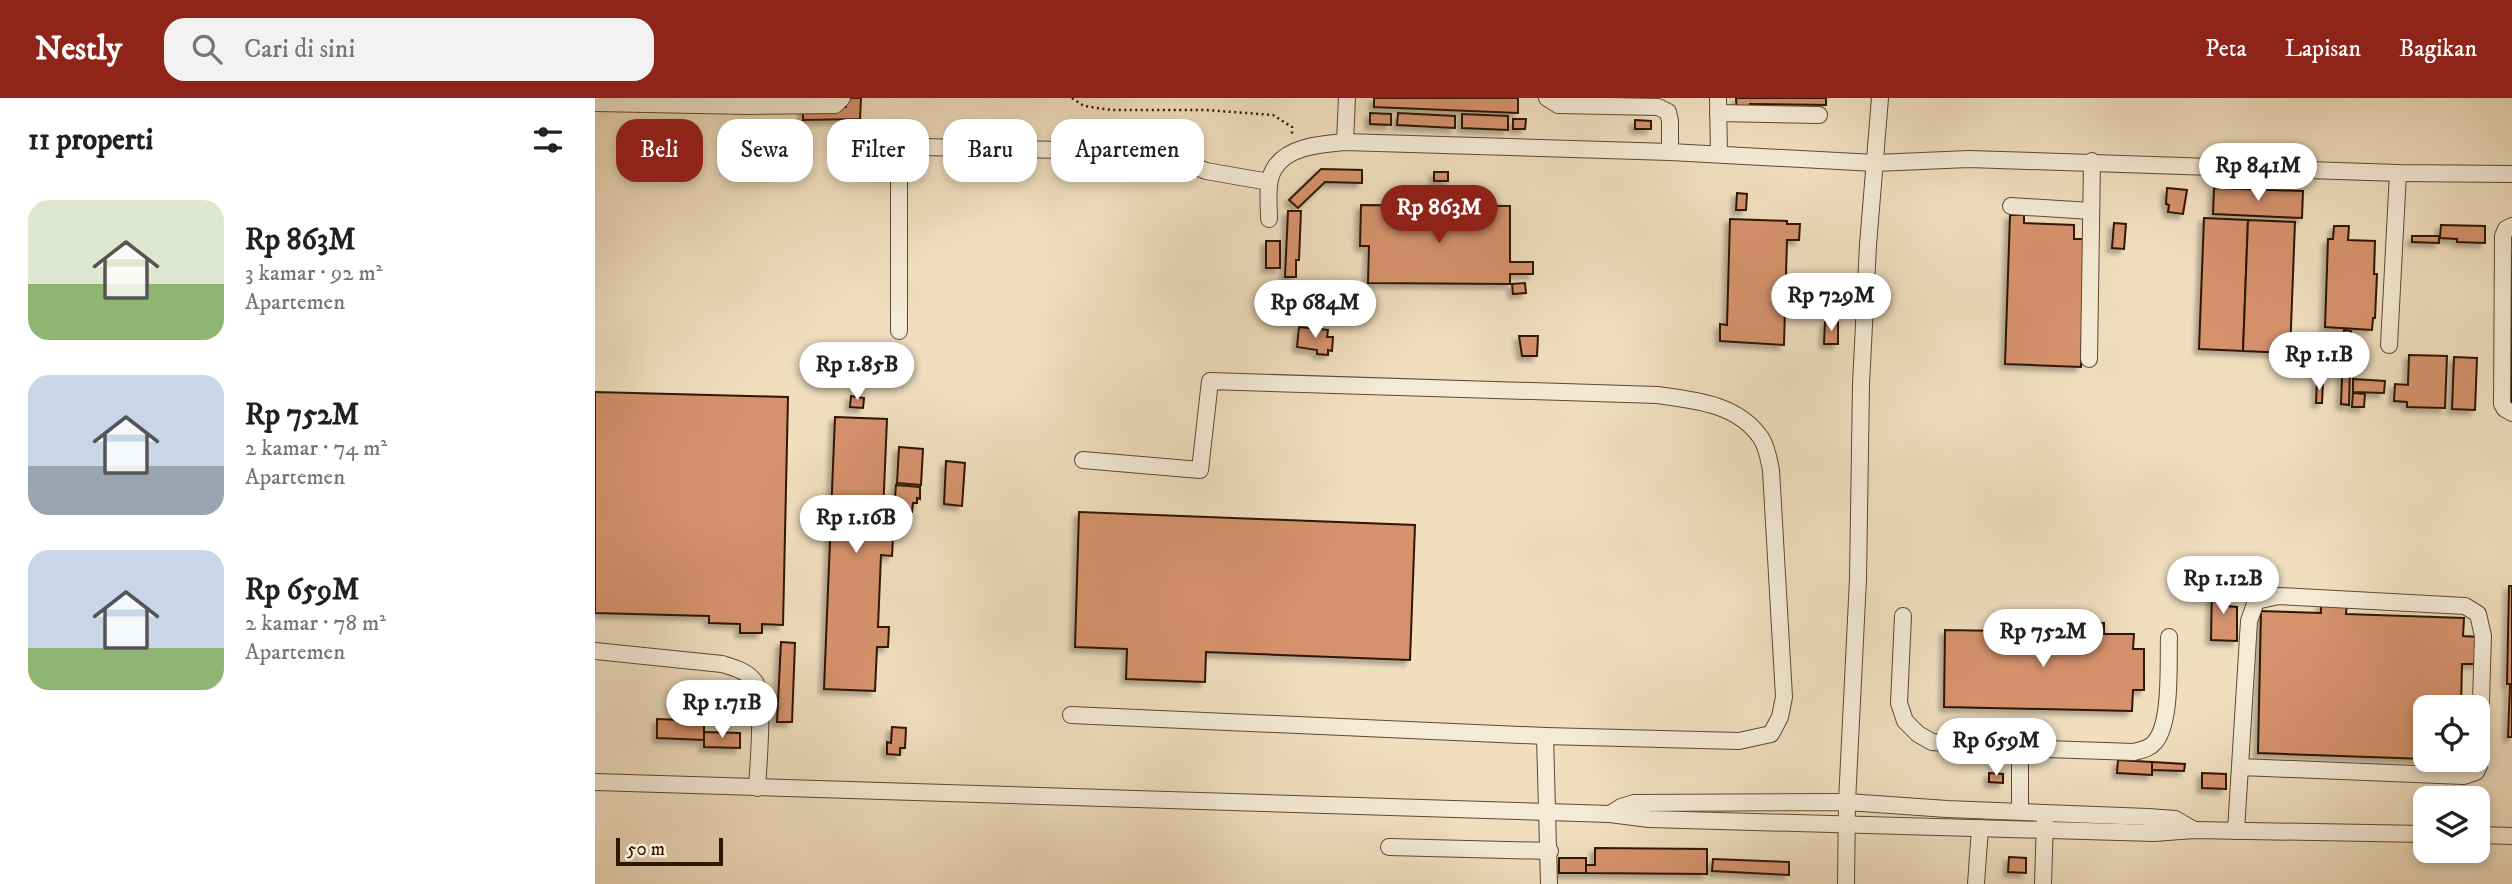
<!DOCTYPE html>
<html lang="id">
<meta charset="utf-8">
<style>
body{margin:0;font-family:"IM FELL DW Pica",serif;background:#f2f2f2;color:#202124;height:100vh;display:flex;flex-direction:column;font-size:26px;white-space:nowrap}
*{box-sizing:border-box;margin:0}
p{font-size:23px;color:#757577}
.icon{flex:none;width:38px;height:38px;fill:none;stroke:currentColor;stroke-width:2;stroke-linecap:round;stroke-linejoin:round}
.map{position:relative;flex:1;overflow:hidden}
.details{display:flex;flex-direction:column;background:#fff;width:595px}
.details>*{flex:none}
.banner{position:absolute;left:21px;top:21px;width:665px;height:63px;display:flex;gap:14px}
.buttons{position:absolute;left:1818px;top:597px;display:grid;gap:14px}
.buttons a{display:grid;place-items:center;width:77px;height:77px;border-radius:14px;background:#fff;box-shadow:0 4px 10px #0003;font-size:35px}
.scale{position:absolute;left:21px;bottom:18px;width:107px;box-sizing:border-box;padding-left:7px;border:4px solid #2f1600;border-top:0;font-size:19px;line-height:24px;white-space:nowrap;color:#2f1600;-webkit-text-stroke:5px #f5ead5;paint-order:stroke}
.price{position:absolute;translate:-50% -60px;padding:0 16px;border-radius:24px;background:#fff;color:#222;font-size:23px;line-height:46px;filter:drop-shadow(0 2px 4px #0008)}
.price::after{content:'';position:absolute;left:50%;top:42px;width:21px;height:16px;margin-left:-10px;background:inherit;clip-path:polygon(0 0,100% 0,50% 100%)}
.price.current{background:#8f2418;color:#fff}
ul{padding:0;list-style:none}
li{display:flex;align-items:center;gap:21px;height:175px;padding:0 28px}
li span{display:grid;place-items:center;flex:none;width:196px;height:140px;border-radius:21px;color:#555}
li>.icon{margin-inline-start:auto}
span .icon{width:84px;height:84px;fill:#fffc;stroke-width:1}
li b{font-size:30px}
h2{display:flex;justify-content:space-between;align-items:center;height:84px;padding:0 28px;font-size:30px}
.chip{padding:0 24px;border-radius:21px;background:#fff;box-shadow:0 4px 10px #0003;font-size:24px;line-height:63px}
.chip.current{background:#8f2418;color:#fff}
header{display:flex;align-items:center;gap:42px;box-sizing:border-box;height:98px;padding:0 35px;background:#8f2418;color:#fff}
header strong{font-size:33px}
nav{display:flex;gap:38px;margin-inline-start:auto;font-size:24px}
.search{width:490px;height:63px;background:#f2f2f2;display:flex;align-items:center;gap:18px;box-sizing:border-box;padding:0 24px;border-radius:21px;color:#757577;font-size:26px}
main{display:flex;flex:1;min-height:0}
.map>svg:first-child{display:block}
.building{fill:#d5926d;stroke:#2f1600;stroke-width:2;filter:url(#shadow)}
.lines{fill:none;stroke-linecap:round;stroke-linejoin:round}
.minor-casing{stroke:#5f4830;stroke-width:18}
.path{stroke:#2f1600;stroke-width:2.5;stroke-dasharray:2 3.5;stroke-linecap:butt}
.minor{stroke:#f5ead5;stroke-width:16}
</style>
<header>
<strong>Nestly</strong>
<div class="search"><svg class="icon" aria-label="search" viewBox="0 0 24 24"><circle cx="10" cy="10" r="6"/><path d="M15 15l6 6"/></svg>Cari di sini</div>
<nav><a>Peta</a><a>Lapisan</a><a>Bagikan</a></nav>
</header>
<main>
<section class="details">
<h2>11 properti<svg class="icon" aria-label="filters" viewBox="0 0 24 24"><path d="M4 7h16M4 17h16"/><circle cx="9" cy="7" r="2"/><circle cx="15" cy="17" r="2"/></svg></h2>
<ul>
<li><span style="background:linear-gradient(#dfe7d0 60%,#8fb573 0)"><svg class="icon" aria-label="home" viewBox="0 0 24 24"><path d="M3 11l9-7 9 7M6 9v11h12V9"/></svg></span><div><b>Rp 863M</b><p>3 kamar · 92 m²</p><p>Apartemen</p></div></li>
<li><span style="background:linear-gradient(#c9d6e8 65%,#9aa5b1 0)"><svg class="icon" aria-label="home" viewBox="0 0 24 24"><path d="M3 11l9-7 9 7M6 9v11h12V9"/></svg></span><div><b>Rp 752M</b><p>2 kamar · 74 m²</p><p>Apartemen</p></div></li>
<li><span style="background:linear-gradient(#c9d6e8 70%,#8fb573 0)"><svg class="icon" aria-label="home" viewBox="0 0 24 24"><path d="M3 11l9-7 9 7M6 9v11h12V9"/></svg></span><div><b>Rp 659M</b><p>2 kamar · 78 m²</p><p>Apartemen</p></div></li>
</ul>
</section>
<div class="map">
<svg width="1917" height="786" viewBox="0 0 1917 786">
<defs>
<filter id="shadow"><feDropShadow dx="-4.5" dy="4.5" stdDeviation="2" flood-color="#0004"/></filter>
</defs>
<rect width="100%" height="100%" fill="#f0debf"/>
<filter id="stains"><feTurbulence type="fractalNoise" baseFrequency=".00286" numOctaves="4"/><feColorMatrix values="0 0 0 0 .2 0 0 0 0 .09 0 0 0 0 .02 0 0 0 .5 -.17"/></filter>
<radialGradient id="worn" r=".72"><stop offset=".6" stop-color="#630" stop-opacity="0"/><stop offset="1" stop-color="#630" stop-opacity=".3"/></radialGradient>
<g class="building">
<path d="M251,0h15l-1,21 -57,1v-12l43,-1z"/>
<path d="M779,0h144v15l-144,-6z"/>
<path d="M1141,0h90v7l-76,-1v8h-13z"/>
<path d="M775,15l21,1v11l-21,-1z"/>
<path d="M803,15l57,3v12l-58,-3z"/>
<path d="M867,16l46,2v14l-46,-2z"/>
<path d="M918,21h13l-1,10h-12z"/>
<path d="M1040,22l16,1v8h-16z"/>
<path d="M726,71l41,1v13l-37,-1 -27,26 -9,-8z"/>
<rect x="839" y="74" width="14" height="9"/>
<path d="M1572,90l20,2 -4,24 -15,-2 1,-7 -3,-1z"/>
<path d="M1619,90l89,3 -1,27 -89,-4z"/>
<path d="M1142,95l10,1 -1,16h-10z"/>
<path d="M766,107l149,1v56h23v12h-23v10l-142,-1 1,-37h-9z"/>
<path d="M693,113h13l-2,49h-3v17h-11z"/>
<path d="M1415,117h14v8l50,2v14h11l-4,128 -76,-3z"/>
<path d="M1609,120l44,2 -5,131 -44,-2z"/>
<path d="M1135,121l57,2v3h13l-1,16h-12l-3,105 -64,-4v-17l7,1z"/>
<path d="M1653,122l47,2 -5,131 -47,-2z"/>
<path d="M1519,125l12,1 -2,25 -12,-1z"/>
<path d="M1846,127l44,1v17l-28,-1v-3l-17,-1z"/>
<path d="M1739,128h15l-1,14 27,1 -1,33h3l-2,44h-2l-1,12 -47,-3 3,-88h5z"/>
<path d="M1817,138h27v7l-27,-1z"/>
<rect x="671" y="143" width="14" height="27"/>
<path d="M1917,155v149h-6z"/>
<path d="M930,185l1,10 -13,1 -1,-10z"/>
<path d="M1231,192h10v14l-10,-1z"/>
<path d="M1230,224h13v22h-14z"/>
<path d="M704,229l29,3 -1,7h6l-1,14 -4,-1v5l-11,-1v-4l-20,-3z"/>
<path d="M1749,232l7,1 -2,74 -8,-1z"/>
<path d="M924,238h19l-1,20h-15z"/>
<path d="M1722,256h6l-1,22h-6z"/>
<path d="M1814,257l38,1 -2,52 -38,-1v-5l-13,-1 1,-17 13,1z"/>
<path d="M1859,259l23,1 -2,52 -23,-1z"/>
<path d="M1758,281l32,2 -1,12 -31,-1z"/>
<path d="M1722,283h6l-1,22h-6z"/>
<path d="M0,294l193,5 -5,228 -21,-1v9h-22v-9l-31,-1v-7l-114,-3z"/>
<path d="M1758,295l12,1 -1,13h-12z"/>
<path d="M256,298l13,2 -1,10 -13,-1z"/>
<path d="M240,319l52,2 -5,118h11l-1,19 -11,-1 -3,72h11l-1,20h-11l-2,44 -51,-2z"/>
<path d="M304,349l24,2 -2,36 -24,-2z"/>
<path d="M351,363l19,2 -3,43 -18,-2z"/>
<path d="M301,387l24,2v12l-3,-1v5h-4l-1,9 -18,-2z"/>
<path d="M484,414l336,13 -5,135 -204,-8 -1,30 -79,-3 1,-30 -52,-2z"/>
<path d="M1617,488h15v20l10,1v34l-26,-1z"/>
<path d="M1914,488h3v151h-4l2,-53h-3z"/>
<path d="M1726,505h26l-1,11 118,4 -1,18 17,1 -1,27h-17l-1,43h-36v52l-167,-6 3,-142 60,2z"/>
<path d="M1466,524l43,1v11h30l-1,15h11v41h-11l-1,21 -188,-4 1,-77 116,2z"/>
<path d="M186,544l14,1 -3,79h-15z"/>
<path d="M62,621l47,2v19l-47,-2z"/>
<path d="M297,629l14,1 -1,20h-5v7l-13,-1v-12l4,1z"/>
<path d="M109,634l36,1v15l-36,-1z"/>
<path d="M1523,662l34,2v13l-35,-2z"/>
<path d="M1557,664l33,2 -1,7 -32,-1z"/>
<path d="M1394,675l14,1v9l-14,-1z"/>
<path d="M1607,675l24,1v15l-24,-1z"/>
<path d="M1000,750l112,1v25l-121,-1v-8h9z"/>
<path d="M1414,759l17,1v15l-18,-1z"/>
<rect x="964" y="760" width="27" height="15"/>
<path d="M1118,761l76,3v13l-77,-4z"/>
</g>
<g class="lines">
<defs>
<g id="minor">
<path d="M952,0l11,7 100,2 10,5 2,9v31"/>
<path d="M1123,0l1,56"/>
<path d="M0,5l153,3 87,-1 7,-7"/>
<path d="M1123,15l101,2"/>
<path d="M750,44l2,-44"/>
<path d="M1416,108l80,5"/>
<path d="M674,121c0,-15 -3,-37 5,-50 13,-23 48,-25 71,-27l325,10 205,11 94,-4 429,14 114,1"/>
<path d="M1917,128l-6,3 -3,7 -1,168 3,5 7,4"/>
<path d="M304,233v-162c6,-12 9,-17 22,-22l230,5 29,8 26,11 63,11"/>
<path d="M1794,247l9,-172"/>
<path d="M1494,261l3,-198"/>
<path d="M1308,518l-4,87 6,18 13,13 14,8 88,6"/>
<path d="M0,553l127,13c13,4 25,7 33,18 10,13 3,86 2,106"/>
<path d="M476,617l474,21 194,5 32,-7 9,-17 4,-20 -13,-227c-2,-10 -4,-23 -10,-32 -23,-34 -66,-38 -104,-43l-447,-14 -10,89 -117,-10"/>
<path d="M950,638l4,148"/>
<path d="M0,684l1015,32 39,5 505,14 40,-3 231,4"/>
<path d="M1425,712v-62l114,4c7,-2 15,-3 20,-9 18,-18 14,-80 15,-106"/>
<path d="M1015,716l11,-7 13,-4 213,-1 100,7 201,8 27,2 19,11"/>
<path d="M1641,733l13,-210 7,-20 23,-5 186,10 13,8 5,22 -4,130 -3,6 -12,4 -223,-9"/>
<path d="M1883,737l34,1"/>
<path d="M794,749l161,4"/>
<path d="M1251,786l1,-82 11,-223 3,-195 7,-139 12,-147"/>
<path d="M1381,786l4,-56"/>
<path d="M1448,786l2,-65"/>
</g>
</defs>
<use href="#minor" class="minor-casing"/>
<path class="path" d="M477,0l12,8 27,4h95l67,5 19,12v10"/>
<use href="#minor" class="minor"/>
</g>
<rect width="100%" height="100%" filter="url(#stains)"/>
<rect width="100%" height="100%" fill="url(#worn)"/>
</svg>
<div class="buttons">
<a><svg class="icon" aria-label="locate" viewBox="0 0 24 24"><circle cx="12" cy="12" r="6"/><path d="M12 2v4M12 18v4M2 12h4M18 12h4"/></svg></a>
<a><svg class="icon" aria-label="layers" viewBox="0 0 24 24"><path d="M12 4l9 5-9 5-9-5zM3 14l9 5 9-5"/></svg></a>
</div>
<div class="scale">50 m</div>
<b class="price" style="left:1663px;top:105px">Rp 841M</b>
<b class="price current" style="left:844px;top:147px">Rp 863M</b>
<b class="price" style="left:1236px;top:235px">Rp 729M</b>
<b class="price" style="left:720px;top:242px">Rp 684M</b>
<b class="price" style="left:1724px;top:294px">Rp 1.1B</b>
<b class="price" style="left:262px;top:304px">Rp 1.85B</b>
<b class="price" style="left:261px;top:457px">Rp 1.16B</b>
<b class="price" style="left:1628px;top:518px">Rp 1.12B</b>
<b class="price" style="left:1448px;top:571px">Rp 752M</b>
<b class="price" style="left:127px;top:642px">Rp 1.71B</b>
<b class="price" style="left:1401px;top:680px">Rp 659M</b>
<div class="banner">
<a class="chip current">Beli</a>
<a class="chip">Sewa</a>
<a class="chip">Filter</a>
<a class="chip">Baru</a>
<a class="chip">Apartemen</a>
</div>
</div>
</main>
